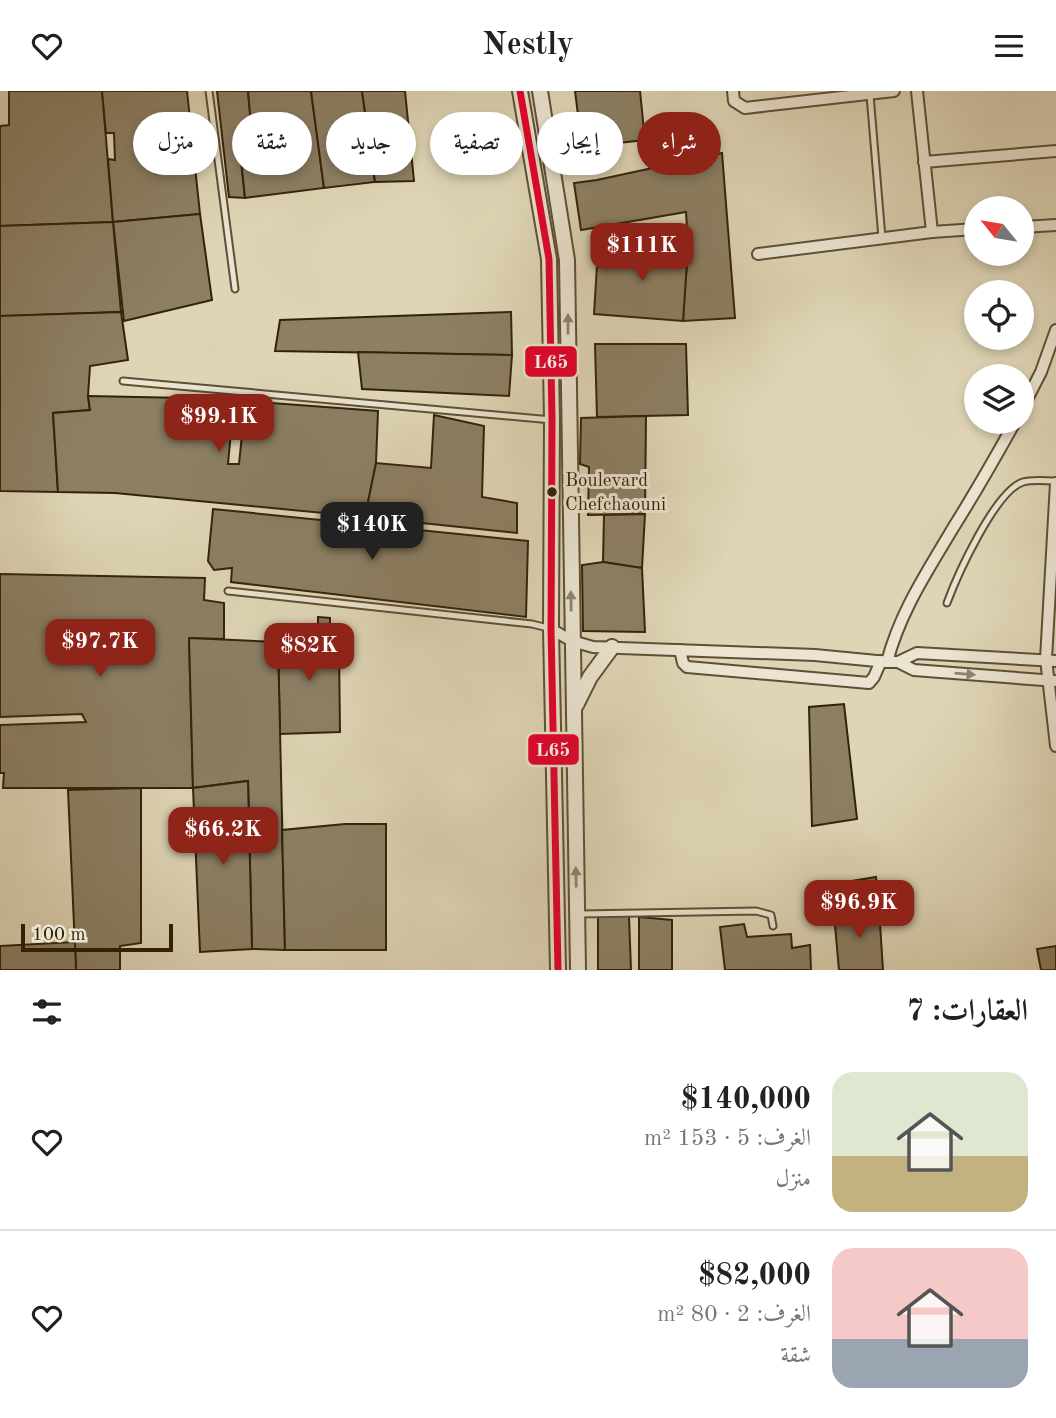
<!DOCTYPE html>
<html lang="ar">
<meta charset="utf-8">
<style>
body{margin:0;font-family:"Old Standard TT",Amiri,serif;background:#f6f6f6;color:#222;direction:rtl;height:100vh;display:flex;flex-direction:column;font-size:26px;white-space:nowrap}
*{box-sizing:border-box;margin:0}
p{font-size:23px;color:#767676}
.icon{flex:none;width:38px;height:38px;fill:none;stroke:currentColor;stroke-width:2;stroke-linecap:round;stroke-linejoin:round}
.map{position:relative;height:879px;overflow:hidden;direction:ltr}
.panel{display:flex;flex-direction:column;background:#fff;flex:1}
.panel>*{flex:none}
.top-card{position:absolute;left:21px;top:21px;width:700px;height:63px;direction:rtl;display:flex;gap:14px}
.needle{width:46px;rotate:300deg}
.tools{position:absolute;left:964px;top:105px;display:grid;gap:14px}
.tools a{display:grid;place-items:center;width:70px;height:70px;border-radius:50%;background:#fff;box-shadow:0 4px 10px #0003;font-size:35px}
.scale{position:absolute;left:21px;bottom:18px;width:152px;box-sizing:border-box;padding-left:7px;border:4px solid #33220b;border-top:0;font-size:19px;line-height:24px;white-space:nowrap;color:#33220b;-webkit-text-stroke:5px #eae4d0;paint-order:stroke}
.price{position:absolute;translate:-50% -60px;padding:0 16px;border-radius:14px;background:#8f2418;color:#fff;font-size:23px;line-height:46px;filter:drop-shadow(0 2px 4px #0008)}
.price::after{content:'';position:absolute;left:50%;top:42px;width:21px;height:16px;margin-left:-10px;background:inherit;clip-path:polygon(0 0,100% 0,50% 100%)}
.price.selected{background:#222;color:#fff}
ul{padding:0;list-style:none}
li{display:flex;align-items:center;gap:21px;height:175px;padding:0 28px}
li+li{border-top:2px solid #e0e0e0}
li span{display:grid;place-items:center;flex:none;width:196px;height:140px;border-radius:21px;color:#555}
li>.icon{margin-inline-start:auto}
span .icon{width:84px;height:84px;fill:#fffc;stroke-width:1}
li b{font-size:30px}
h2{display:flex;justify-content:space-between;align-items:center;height:84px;padding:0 28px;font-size:30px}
.tag{padding:0 24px;border-radius:32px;background:#fff;box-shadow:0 4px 10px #0003;font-size:24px;line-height:63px}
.tag.selected{background:#8f2418;color:#fff}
header{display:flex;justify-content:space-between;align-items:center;height:91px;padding:0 28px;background:#fff;font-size:32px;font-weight:700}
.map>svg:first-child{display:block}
.building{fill:#8c7f64;stroke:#33220b;stroke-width:2}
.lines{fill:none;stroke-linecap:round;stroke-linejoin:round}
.service-casing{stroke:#5e4f36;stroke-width:9}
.minor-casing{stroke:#5e4f36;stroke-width:14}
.tertiary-casing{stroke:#5e4f36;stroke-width:18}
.service{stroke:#eae4d0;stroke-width:5}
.minor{stroke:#eae4d0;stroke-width:10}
.tertiary{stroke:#eae4d0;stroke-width:14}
.bus-1-casing{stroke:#eae4d0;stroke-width:12}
.bus-1{stroke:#e4002b;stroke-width:7}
.oneway{fill:#8e836e}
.bus-dot{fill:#33220b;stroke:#eae4d0;stroke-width:2.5}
.labels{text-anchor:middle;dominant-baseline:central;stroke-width:6;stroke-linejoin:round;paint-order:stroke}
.bus-label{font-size:19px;fill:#33220b;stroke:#eae4d0;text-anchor:start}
.line-badge{stroke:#eae4d0;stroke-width:2.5}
.badge-label{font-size:19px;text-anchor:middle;font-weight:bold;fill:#fff}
</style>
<header><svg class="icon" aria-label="menu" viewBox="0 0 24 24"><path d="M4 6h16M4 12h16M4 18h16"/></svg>Nestly<svg class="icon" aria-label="heart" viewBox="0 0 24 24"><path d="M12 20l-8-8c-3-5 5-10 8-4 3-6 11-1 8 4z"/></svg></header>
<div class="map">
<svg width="1056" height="879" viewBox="0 0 1056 879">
<rect width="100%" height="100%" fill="#ded5b6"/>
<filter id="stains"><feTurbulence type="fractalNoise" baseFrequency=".00286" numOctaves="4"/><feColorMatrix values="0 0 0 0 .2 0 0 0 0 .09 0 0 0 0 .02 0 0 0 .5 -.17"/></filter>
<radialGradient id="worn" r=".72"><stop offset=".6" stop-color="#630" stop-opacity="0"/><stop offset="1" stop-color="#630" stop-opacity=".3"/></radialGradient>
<g class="building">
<path d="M9,0h93l11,131 -113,4v-100l9,-1z"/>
<path d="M102,0h85l13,123 -87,8 -5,-63 7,1 -1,-27h-8z"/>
<path d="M217,0h31l4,45 -13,5 6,57 -16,-1z"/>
<path d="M248,0h63l13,97 -79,10 -6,-57 13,-5z"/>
<path d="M311,0h51l13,91 -51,6z"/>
<path d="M362,0h43l9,90 -39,1z"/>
<path d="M575,0h65l5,49 -63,7z"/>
<path d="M722,62l13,165 -52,3 5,-74 -2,-35 -105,18 -7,-47 23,-3z"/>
<path d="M200,123l12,86 -88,21 -11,-99z"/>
<path d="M113,131l8,90 -121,4v-90z"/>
<path d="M688,156l-5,74 -89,-7 4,-65z"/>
<path d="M121,221l7,48 -38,6 -2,30 2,14 -37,3 5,79 -58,-1v-175z"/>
<path d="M511,221l1,43 -237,-4 5,-31z"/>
<path d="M595,253h91l2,71 -91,2z"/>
<path d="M358,261l154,3 -3,41 -147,-7z"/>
<path d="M88,305l146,3 -6,65h11l4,-39h24l5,-22 106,8 -2,52 -11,54 -250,-24 -57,-1 -5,-79 37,-3z"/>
<path d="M434,324l50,11 -2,71 35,6v30l-152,-16 11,-54 55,5z"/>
<path d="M646,325l-1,98 -57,1 1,-48 -9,-3 1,-46z"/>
<path d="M213,418l315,32 -2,76 -295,-35 1,-14 -18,2 -6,-9z"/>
<path d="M645,423l-3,54 -39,-6 1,-47z"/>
<path d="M603,471l39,6 3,64 -62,-1 -1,-66z"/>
<path d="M0,483l205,4 -1,22 20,3v36l-35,-1 4,150h-190l1,-15h-4v-48l86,-3 -4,-8 -82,3z"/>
<path d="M318,526l12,1v33l9,-2 1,83 -60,2 -2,-92 2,-7 38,-1z"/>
<path d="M189,547l89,4 7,308 -33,-1 -4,-168 -55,7z"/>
<path d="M844,613l13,115 -45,7 -3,-119z"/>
<path d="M248,690l4,168 -52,3 -7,-164z"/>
<path d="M141,697v155l-21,3v24h-44l-8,-180z"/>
<path d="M345,733h41v126h-101l-3,-120z"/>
<path d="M876,786l3,31 -57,6 -1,-28z"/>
<path d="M879,817l4,62h-44l-5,-56z"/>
<path d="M598,825h31l2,54h-33z"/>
<path d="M639,826l33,3v50h-33z"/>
<path d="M744,833l3,13 44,-3 1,14 18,-3 1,25h-86l-5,-43z"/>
<path d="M75,851l1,28h-76v-24z"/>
<path d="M1056,855v24h-15l-4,-21z"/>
</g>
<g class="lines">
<defs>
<g id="service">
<path d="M209,0l26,198"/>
<path d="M870,4l12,143"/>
<path d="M123,290l429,39"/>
<path d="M228,500l304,33 16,4"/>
<path d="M947,512c10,-27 48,-112 76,-121 10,-3 23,-1 33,-1"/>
<path d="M580,823l176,-3 15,4 2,11"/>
</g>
<g id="minor">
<path d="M733,0l1,10 11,7 149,-17"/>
<path d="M917,0l15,141"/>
<path d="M924,71l132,-11"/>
<path d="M1022,136l34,-2"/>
<path d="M758,163l174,-22 44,-3"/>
<path d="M1022,318l19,-37 15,-42"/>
<path d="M1056,392l-10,176 10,87"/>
<path d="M551,538l21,12 21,6 222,8 72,7h11l19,-9 139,8"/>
<path d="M680,559l3,13 4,4 182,16 5,-6 7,-16"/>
<path d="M887,571c13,-50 40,-90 66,-134 22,-35 42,-70 62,-106"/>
<path d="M898,571l16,8 142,11"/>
</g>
<g id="tertiary">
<path d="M520,0l29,168 3,161 -1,209 7,341"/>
<path d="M540,0l27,169 11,710"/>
<path d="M576,614l14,-28 22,-30"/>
</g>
</defs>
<use href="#service" class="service-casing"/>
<use href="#minor" class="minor-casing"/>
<use href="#tertiary" class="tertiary-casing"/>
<use href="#service" class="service"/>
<use href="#minor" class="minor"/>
<use href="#tertiary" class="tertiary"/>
<defs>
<path id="bus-1" d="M520,0l29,168 3,161 -1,209 7,341"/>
</defs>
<use href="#bus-1" class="bus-1-casing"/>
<use href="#bus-1" class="bus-1"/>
</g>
<defs><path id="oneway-solid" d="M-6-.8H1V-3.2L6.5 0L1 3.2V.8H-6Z" transform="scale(1.75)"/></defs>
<g class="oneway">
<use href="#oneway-solid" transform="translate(568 233) rotate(-90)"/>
<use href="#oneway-solid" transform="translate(571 510) rotate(-91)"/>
<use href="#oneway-solid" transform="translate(965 583) rotate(5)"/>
<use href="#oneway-solid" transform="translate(576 786) rotate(-91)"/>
</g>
<circle class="bus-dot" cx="552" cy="401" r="6"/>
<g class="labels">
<g class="bus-label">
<text x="565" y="390">Boulevard<tspan x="565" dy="24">Chefchaouni</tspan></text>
</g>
</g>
<g class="line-badge">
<rect x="524" y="254" width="54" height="33" rx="7" fill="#e4002b"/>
<rect x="527" y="642" width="53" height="33" rx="7" fill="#e4002b"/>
</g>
<g class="badge-label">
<text x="551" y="277">L65</text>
<text x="553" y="665">L65</text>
</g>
<rect width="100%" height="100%" filter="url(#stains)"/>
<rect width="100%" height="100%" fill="url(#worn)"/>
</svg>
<div class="tools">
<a><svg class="needle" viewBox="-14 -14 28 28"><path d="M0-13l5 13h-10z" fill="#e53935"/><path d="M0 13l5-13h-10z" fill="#767676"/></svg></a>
<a><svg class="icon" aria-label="locate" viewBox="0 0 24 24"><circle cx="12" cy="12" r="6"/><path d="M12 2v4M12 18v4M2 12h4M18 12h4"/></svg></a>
<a><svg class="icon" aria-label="layers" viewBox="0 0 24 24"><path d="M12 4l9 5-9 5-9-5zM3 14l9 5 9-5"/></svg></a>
</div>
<div class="scale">100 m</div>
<b class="price" style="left:642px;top:192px">$111K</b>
<b class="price" style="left:219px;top:363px">$99.1K</b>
<b class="price selected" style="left:372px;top:471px">$140K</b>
<b class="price" style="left:100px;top:588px">$97.7K</b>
<b class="price" style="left:309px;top:592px">$82K</b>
<b class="price" style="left:223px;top:776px">$66.2K</b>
<b class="price" style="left:859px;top:849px">$96.9K</b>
<div class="top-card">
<a class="tag selected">شراء</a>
<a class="tag">إيجار</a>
<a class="tag">تصفية</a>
<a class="tag">جديد</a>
<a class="tag">شقة</a>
<a class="tag">منزل</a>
</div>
</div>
<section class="panel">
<h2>العقارات: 7<svg class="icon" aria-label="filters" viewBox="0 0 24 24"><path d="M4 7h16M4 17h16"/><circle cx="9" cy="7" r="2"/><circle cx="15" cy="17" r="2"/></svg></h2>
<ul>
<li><span style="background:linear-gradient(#dfe7d0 60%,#c2b280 0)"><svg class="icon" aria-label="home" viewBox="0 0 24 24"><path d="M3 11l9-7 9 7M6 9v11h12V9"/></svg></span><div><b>$140,000</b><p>الغرف: 5 · 153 m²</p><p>منزل</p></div><svg class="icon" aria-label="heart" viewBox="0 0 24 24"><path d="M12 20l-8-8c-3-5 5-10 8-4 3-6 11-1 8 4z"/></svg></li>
<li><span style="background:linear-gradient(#f6c9c9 65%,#9aa5b1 0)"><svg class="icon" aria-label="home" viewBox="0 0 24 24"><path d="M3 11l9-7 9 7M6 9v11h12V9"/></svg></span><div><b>$82,000</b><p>الغرف: 2 · 80 m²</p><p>شقة</p></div><svg class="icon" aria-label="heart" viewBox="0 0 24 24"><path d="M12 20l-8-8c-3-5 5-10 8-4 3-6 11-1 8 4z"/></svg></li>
</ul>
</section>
